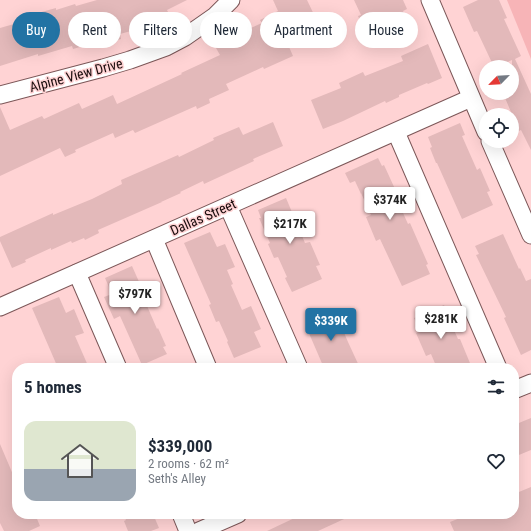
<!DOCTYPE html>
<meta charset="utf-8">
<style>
body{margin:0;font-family:"Roboto Condensed",sans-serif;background:#f6f6f7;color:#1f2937;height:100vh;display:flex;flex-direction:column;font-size:15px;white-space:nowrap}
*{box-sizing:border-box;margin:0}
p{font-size:13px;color:#747a83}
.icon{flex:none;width:22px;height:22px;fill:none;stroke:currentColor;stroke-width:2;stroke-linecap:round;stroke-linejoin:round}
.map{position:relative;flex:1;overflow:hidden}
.side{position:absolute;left:12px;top:363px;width:507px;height:156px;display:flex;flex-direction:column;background:#fff;border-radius:16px;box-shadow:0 4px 16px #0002}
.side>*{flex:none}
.hud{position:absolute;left:12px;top:12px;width:507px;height:36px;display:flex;gap:8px}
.needle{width:26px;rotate:246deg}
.controls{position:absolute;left:479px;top:60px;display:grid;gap:8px}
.controls a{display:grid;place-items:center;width:40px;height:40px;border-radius:50%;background:#fff;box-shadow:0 4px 16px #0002;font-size:20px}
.price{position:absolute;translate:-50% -34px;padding:0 9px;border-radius:4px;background:#fff;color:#222;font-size:13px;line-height:26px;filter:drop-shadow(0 1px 2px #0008)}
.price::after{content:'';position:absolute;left:50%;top:24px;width:12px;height:9px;margin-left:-6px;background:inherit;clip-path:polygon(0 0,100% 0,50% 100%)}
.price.on{background:#2273a4;color:#fff}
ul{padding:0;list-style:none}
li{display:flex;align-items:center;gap:12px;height:100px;padding:0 12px}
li+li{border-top:1px solid #e0e1e3}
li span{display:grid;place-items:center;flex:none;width:112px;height:80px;border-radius:12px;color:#555}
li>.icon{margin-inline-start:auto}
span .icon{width:48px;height:48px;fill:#fffc;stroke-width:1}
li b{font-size:17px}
h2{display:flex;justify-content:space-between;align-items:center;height:48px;padding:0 12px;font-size:17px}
.chip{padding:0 14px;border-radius:18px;background:#fff;box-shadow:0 4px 16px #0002;font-size:14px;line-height:36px}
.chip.on{background:#2273a4;color:#fff}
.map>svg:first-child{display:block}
.green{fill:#f7b4b7}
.building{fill:#e3b9ba}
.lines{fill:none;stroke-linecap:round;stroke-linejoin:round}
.minor-casing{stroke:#7c5758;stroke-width:19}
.minor{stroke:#fff;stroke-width:17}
.labels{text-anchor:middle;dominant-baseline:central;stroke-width:3;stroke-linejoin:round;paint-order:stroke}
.street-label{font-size:14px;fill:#1a0c0d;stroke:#ffd3d4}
</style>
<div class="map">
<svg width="531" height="531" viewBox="0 0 531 531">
<rect width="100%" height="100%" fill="#ffd3d4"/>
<path class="green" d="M507,0h24v59z"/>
<g class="building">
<path d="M97,0h90l-20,10 3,6 -27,13 -1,-1 -22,6 1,5 -16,5 -1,-4 -31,9 -1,-3 -34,10v-2l-38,12v-38l28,-8 -1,-4 29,-8v2l19,-6 1,2z"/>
<path d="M273,0h34l12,25 -33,15 7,16 -29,13 -1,-2 -37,17 3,6 -20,9 1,4 -13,6 -1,-3 -61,27 -2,-3 -18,8 -2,-5 -38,17 1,2 -11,5 -5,-9 -60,28v-69l10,23 32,-14 2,3 35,-16 3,6 31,-14 4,9 65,-30 -1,-1 39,-18 -4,-7 32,-15 -2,-3 16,-7 -2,-3 18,-9z"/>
<path d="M354,0h49l4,9 -4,2 7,15 -39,18 -13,-28 3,-1z"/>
<path d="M478,0h21l8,18 -3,1 17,37 -6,3 16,35v56l-10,-20 -2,1 -16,-38h9v-33l-15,7h-3l-17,-36 -3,1 -11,-25z"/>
<path d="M428,44l14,34 -14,6 -1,-1 -28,12v2l-13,6 -1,-2 -42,20 -20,8 -12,-29 30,-12 -2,-5 24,-11 2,4 38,-15 -2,-5z"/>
<path d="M273,122l10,24 -30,13 1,2 -50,23 -1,-3 -23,11 1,1 -20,9h1l-64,28 1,3 -14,7 -1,-2 -12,5 -1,-2 -20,9v-2l-26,12 1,2 -14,6 -12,-27v-4l53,-24v2l39,-16 30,-15 -1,-4 57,-25 1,2 35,-17 -1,-2 26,-11 4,8z"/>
<path d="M460,123l5,12 -3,1 15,34 3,-2 10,23 -3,1 6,13 -31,14 -25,-56h-1l-6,-15 2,-1 -4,-10z"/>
<path d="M378,158l4,8 2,-1 11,24 7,14 -3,1 9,20 2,-1 18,41 -2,1 4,9 -28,12 -22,-47 -4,2 -10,-24 5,-2 -10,-22v1l-6,-13 -5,2 -5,-10z"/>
<path d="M286,198l19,45 5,-1 10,23 -4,1 6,13 -30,13 -7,-14 2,-1 -9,-20 -4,1 -6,-14 2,-1 -11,-25h2l-3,-8z"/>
<path d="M210,232l7,15 8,-3 10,23 -8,3 6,14 -2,1 11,25 9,-4 10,23 -7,3 7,15 -27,11 -7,-16 1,-1 -9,-20 -3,1 -7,-17 2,-1 -27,-61z"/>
<path d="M503,234l16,35 1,-1 6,13 5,-2v71l-10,5 -17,-37 2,-1 -30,-62 3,-1 -4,-8z"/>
<path d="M132,266l8,18 -2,1 19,44 1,-1 8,18 -3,1 4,7 -25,11 -22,-49 -6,3 -10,-22 8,-3 -7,-16z"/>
<path d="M59,297l7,16 8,-4 10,24 -9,3 14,32h-31l-26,-60z"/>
<path d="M444,305l6,13 -1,1 9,20h2l12,29h-35l-6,-14 -5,2 -10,-23 4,-2 -6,-13z"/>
<path d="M334,309l14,33 12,26h-36l-16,-37 2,-1 -4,-8z"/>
<path d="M531,418v32l-17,7v-32z"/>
<path d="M0,444l17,40v30h18l5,12 -11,5h-25l-4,-8z"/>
<path d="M531,487v44h-77l-4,-9 20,-8h44v-20z"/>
<path d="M123,514h30l6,14 -8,3h-23l-4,-10 2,-1z"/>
<path d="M303,514h52l-37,17h-51z"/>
</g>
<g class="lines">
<defs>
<g id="minor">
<path d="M430,0l56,132"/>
<path d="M0,95l103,-27 27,-8 36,-13 19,-10 30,-21 16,-16"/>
<path d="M396,132l102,236"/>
<path d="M490,141l41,94"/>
<path d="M228,206l71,162"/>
<path d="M154,239l54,129"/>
<path d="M77,273l41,95"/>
<path d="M0,307l471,-209"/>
<path d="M514,390l17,-7"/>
<path d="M181,514l7,17"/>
<path d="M199,531l39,-17"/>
</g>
</defs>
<use href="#minor" class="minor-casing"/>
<use href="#minor" class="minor"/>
</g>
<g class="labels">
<g class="street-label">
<text transform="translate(76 75) rotate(-15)">Alpine View Drive</text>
<text transform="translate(203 217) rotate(-24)">Dallas Street</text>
</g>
</g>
</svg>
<div class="controls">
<a><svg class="needle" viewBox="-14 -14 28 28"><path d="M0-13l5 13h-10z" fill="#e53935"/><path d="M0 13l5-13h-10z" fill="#747a83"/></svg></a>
<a><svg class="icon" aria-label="locate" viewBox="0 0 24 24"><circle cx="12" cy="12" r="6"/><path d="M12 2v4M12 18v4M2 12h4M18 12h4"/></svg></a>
</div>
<b class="price" style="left:390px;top:221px">$374K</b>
<b class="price" style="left:290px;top:245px">$217K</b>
<b class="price" style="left:135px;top:315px">$797K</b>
<b class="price" style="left:441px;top:340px">$281K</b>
<b class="price on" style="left:331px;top:342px">$339K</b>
<div class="hud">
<a class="chip on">Buy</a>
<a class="chip">Rent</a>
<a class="chip">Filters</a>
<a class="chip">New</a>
<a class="chip">Apartment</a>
<a class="chip">House</a>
</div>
<section class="side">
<h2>5 homes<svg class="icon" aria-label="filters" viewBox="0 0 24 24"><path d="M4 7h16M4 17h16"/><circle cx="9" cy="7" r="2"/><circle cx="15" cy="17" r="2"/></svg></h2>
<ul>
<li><span style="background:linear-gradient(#dfe7d0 60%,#9aa5b1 0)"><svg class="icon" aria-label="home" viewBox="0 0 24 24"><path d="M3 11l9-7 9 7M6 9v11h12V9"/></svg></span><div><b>$339,000</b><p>2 rooms · 62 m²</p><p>Seth's Alley</p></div><svg class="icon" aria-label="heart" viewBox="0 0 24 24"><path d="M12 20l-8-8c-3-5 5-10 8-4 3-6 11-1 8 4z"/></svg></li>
</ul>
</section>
</div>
